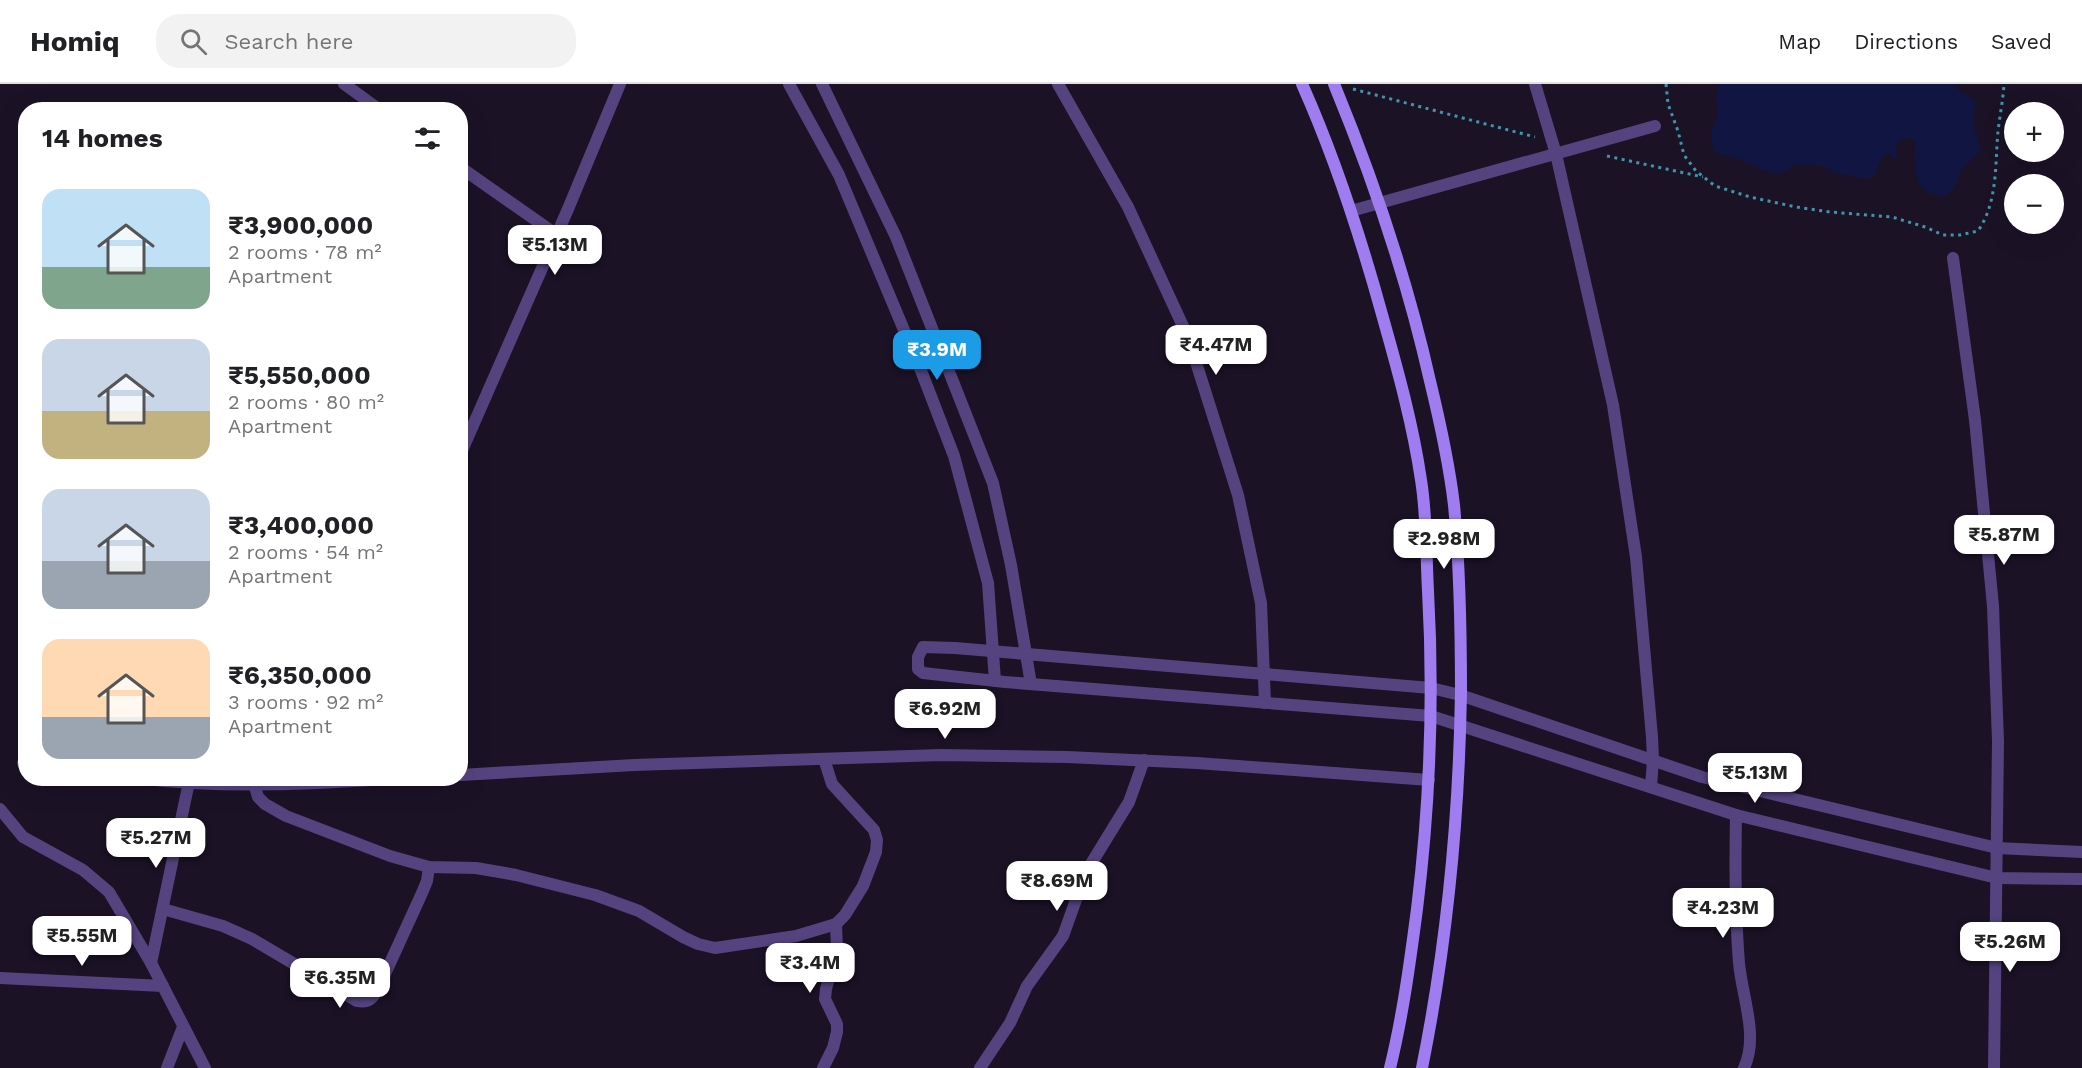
<!DOCTYPE html>
<meta charset="utf-8">
<style>
body{margin:0;font-family:"Work Sans",sans-serif;background:#f2f2f2;color:#202124;height:100vh;display:flex;flex-direction:column;font-size:22px;white-space:nowrap}
*{box-sizing:border-box;margin:0}
p{font-size:20px;color:#757577}
.icon{flex:none;width:33px;height:33px;fill:none;stroke:currentColor;stroke-width:2;stroke-linecap:round;stroke-linejoin:round}
.map{position:relative;flex:1;overflow:hidden}
.panel{position:absolute;left:18px;top:18px;width:450px;height:684px;display:flex;flex-direction:column;background:#fff;border-radius:24px;box-shadow:0 6px 24px #0002}
.panel>*{flex:none}
.tools{position:absolute;left:2004px;top:18px;display:grid;gap:12px}
.tools a{display:grid;place-items:center;width:60px;height:60px;border-radius:50%;background:#fff;box-shadow:0 6px 24px #0002;font-size:30px}
.price{position:absolute;translate:-50% -51px;padding:0 14px;border-radius:12px;background:#fff;color:#222;font-size:20px;line-height:39px;filter:drop-shadow(0 2px 3px #0008)}
.price::after{content:'';position:absolute;left:50%;top:36px;width:18px;height:14px;margin-left:-9px;background:inherit;clip-path:polygon(0 0,100% 0,50% 100%)}
.price.current{background:#1c9ce7;color:#fff}
ul{padding:0;list-style:none}
li{display:flex;align-items:center;gap:18px;height:150px;padding:0 24px}
li span{display:grid;place-items:center;flex:none;width:168px;height:120px;border-radius:18px;color:#555}
li>.icon{margin-inline-start:auto}
span .icon{width:72px;height:72px;fill:#fffc;stroke-width:1}
li b{font-size:26px}
h2{display:flex;justify-content:space-between;align-items:center;height:72px;padding:0 24px;font-size:26px}
header{display:flex;align-items:center;gap:36px;box-sizing:border-box;height:84px;padding:0 30px;background:#fff;border-bottom:2px solid #e0e0e0}
header strong{font-size:28px}
nav{display:flex;gap:33px;margin-inline-start:auto;font-size:21px}
.search{width:420px;height:54px;background:#f2f2f2;display:flex;align-items:center;gap:15px;box-sizing:border-box;padding:0 21px;border-radius:24px;color:#757577;font-size:22px}
.map>svg:first-child{display:block}
.water{fill:#101542}
.lines{fill:none;stroke-linecap:round;stroke-linejoin:round}
.path{stroke:#3d96ae;stroke-width:3;stroke-dasharray:3 4.5;stroke-linecap:butt}
.minor{stroke:#554380;stroke-width:12}
.tertiary{stroke:#554380;stroke-width:12}
.secondary{stroke:#9f7df1;stroke-width:12}
</style>
<header>
<strong>Homiq</strong>
<div class="search"><svg class="icon" aria-label="search" viewBox="0 0 24 24"><circle cx="10" cy="10" r="6"/><path d="M15 15l6 6"/></svg>Search here</div>
<nav><a>Map</a><a>Directions</a><a>Saved</a></nav>
</header>
<div class="map">
<svg width="2082" height="984" viewBox="0 0 2082 984">
<rect width="100%" height="100%" fill="#1b1226"/>
<path class="water" d="M1720,0h235l4,7 16,9 -1,26 7,24 -20,20 -4,13 -10,13c-37,0 -32,-27 -32,-55l-4,-3 -10,1 -5,8 1,14 -10,-8 -4,4 -9,19 -6,3 -33,-6 -11,-7 -30,-1c-17,18 -34,2 -52,-5 -9,-3 -18,-4 -27,-8 -3,-6 -5,-12 -4,-18 1,-7 5,-12 6,-18 2,-12 -5,-23 3,-32z"/>
<g class="lines">
<g class="path">
<path d="M1666,0l2,20 10,27 6,24 12,16 19,15 35,11 46,10 34,5 62,5 33,10 18,8h17l18,-4c20,-29 17,-67 20,-100 2,-16 5,-31 6,-47"/>
<path d="M1353,5l182,48"/>
<path d="M1607,72l96,21"/>
</g>
<g class="minor">
<path d="M344,0l36,26"/>
<path d="M789,0l50,91 83,198 32,83 34,127 7,98"/>
<path d="M822,0l74,153 97,246 18,82 20,119"/>
<path d="M1058,0l70,123 60,130 50,158 23,108 4,100"/>
<path d="M1535,0l21,70 57,251 23,152 16,180 1,23 -2,27"/>
<path d="M460,83l97,68"/>
<path d="M1351,127l304,-85"/>
<path d="M1953,174l22,162 18,186 5,135 -4,327"/>
<path d="M1431,632l-426,-34 -82,-9 -5,-4v-12l5,-10 32,1 476,40"/>
<path d="M254,700l4,13 7,7 21,12 104,40 39,11 47,1 40,7 79,20 44,16 44,26 15,7 17,4 81,-12 40,-12 9,-9 18,-29 13,-34 1,-12 -3,-10 -42,-46 -8,-25"/>
<path d="M0,725l23,28 60,33 26,22 42,71 54,105"/>
<path d="M1736,731c-1,49 -1,99 3,148 3,34 20,73 5,105"/>
<path d="M163,825l60,17 29,13 105,62c14,3 17,-5 23,-16l42,-92 5,-12 2,-14"/>
<path d="M151,879l38,-181"/>
<path d="M0,894l163,8"/>
<path d="M167,984l16,-41"/>
<path d="M823,984l10,-20 4,-16v-8l-12,-25 1,-10 11,-40 -1,-25"/>
<path d="M980,984l30,-45 17,-37 36,-50 23,-64 43,-70 15,-42"/>
</g>
<g class="tertiary">
<path d="M460,371l108,-246 52,-125"/>
<path d="M1431,604l29,7 242,82 295,71 85,4"/>
<path d="M1431,632l305,99 261,63 85,1"/>
<path d="M23,679l3,1"/>
<path d="M460,691l174,-10 307,-10 126,2 130,6 232,17"/>
<path d="M137,694c88,11 177,6 266,0"/>
</g>
<g class="secondary">
<path d="M1302,0c34,76 59,154 81,234 15,53 30,107 38,162 6,37 5,74 7,111 6,106 2,212 -11,318 -7,53 -14,106 -27,159"/>
<path d="M1334,0c40,97 73,195 96,297 10,41 19,82 24,124 6,63 7,124 7,187 -2,127 -14,252 -39,376"/>
</g>
</g>
</svg>
<div class="tools">
<a>+</a>
<a>−</a>
</div>
<b class="price" style="left:555px;top:192px">₹5.13M</b>
<b class="price" style="left:1216px;top:292px">₹4.47M</b>
<b class="price current" style="left:937px;top:297px">₹3.9M</b>
<b class="price" style="left:2004px;top:482px">₹5.87M</b>
<b class="price" style="left:1444px;top:486px">₹2.98M</b>
<b class="price" style="left:945px;top:656px">₹6.92M</b>
<b class="price" style="left:1755px;top:720px">₹5.13M</b>
<b class="price" style="left:156px;top:785px">₹5.27M</b>
<b class="price" style="left:1057px;top:828px">₹8.69M</b>
<b class="price" style="left:1723px;top:855px">₹4.23M</b>
<b class="price" style="left:82px;top:883px">₹5.55M</b>
<b class="price" style="left:2010px;top:889px">₹5.26M</b>
<b class="price" style="left:810px;top:910px">₹3.4M</b>
<b class="price" style="left:340px;top:925px">₹6.35M</b>
<section class="panel">
<h2>14 homes<svg class="icon" aria-label="filters" viewBox="0 0 24 24"><path d="M4 7h16M4 17h16"/><circle cx="9" cy="7" r="2"/><circle cx="15" cy="17" r="2"/></svg></h2>
<ul>
<li><span style="background:linear-gradient(#bfe0f5 65%,#7fa58c 0)"><svg class="icon" aria-label="home" viewBox="0 0 24 24"><path d="M3 11l9-7 9 7M6 9v11h12V9"/></svg></span><div><b>₹3,900,000</b><p>2 rooms · 78 m²</p><p>Apartment</p></div></li>
<li><span style="background:linear-gradient(#c9d6e8 60%,#c2b280 0)"><svg class="icon" aria-label="home" viewBox="0 0 24 24"><path d="M3 11l9-7 9 7M6 9v11h12V9"/></svg></span><div><b>₹5,550,000</b><p>2 rooms · 80 m²</p><p>Apartment</p></div></li>
<li><span style="background:linear-gradient(#c9d6e8 60%,#9aa5b1 0)"><svg class="icon" aria-label="home" viewBox="0 0 24 24"><path d="M3 11l9-7 9 7M6 9v11h12V9"/></svg></span><div><b>₹3,400,000</b><p>2 rooms · 54 m²</p><p>Apartment</p></div></li>
<li><span style="background:linear-gradient(#ffd9b3 65%,#9aa5b1 0)"><svg class="icon" aria-label="home" viewBox="0 0 24 24"><path d="M3 11l9-7 9 7M6 9v11h12V9"/></svg></span><div><b>₹6,350,000</b><p>3 rooms · 92 m²</p><p>Apartment</p></div></li>
</ul>
</section>
</div>
